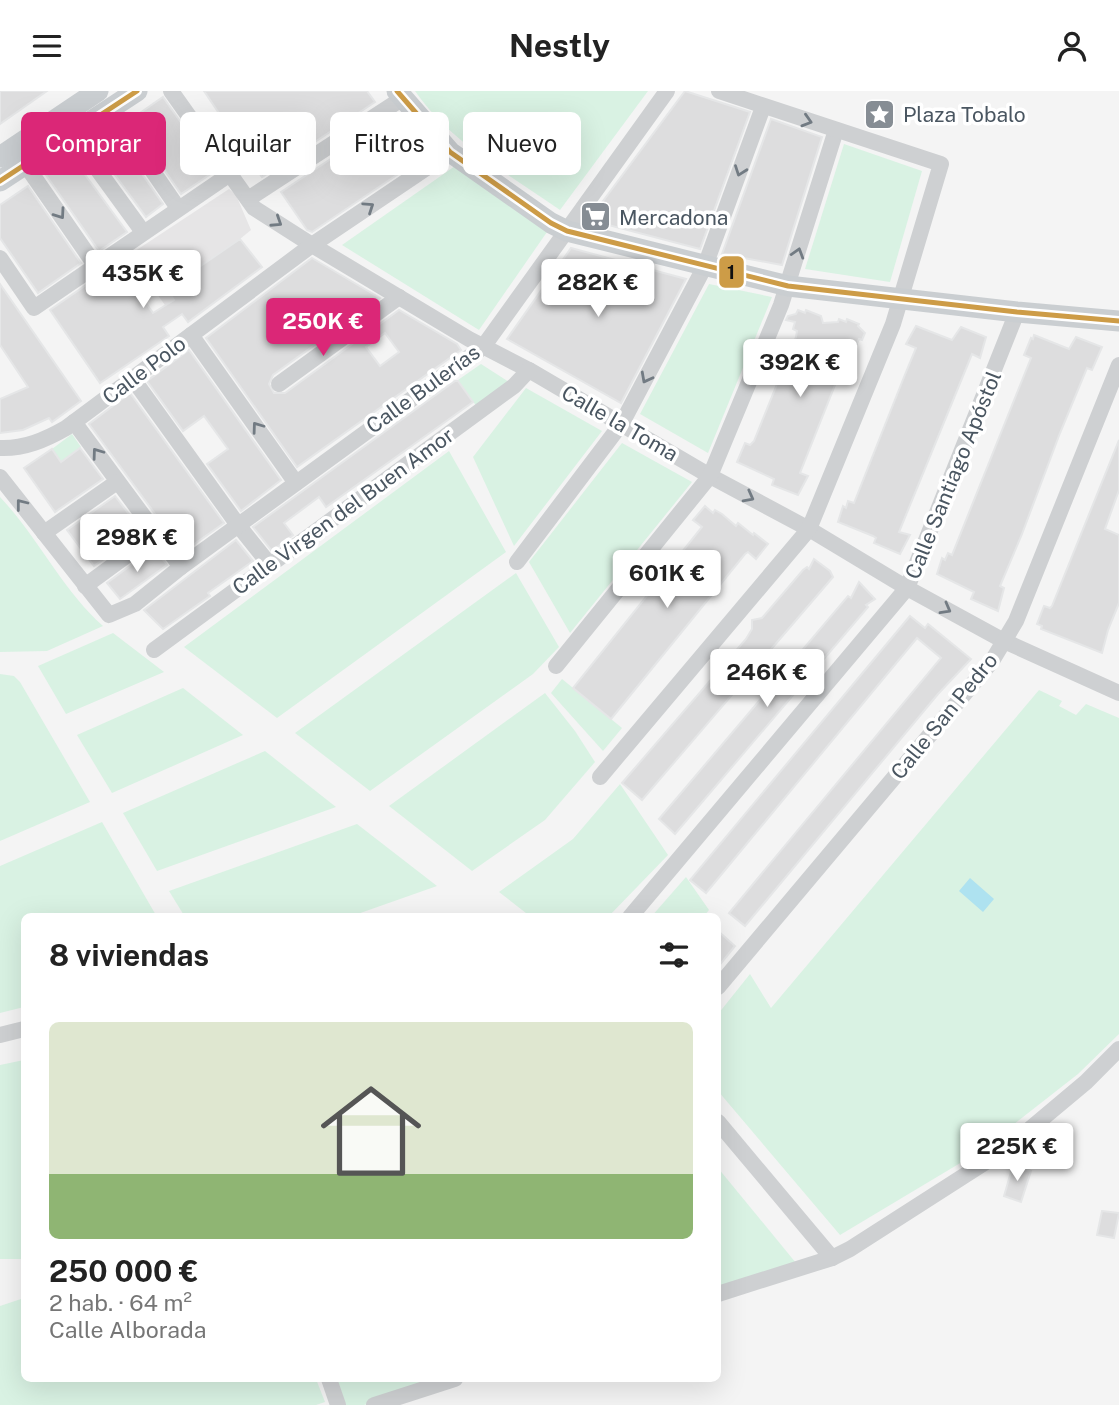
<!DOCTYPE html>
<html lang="es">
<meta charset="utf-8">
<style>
body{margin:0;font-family:"Public Sans",sans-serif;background:#f2f2f2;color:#222;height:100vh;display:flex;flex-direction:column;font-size:26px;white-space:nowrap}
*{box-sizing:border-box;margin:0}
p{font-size:23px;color:#767676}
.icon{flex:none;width:38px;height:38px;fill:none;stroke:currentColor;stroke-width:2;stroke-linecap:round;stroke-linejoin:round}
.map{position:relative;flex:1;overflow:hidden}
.details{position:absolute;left:21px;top:822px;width:700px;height:469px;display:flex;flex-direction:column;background:#fff;border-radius:10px;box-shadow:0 7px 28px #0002}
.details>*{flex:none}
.banner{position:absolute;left:21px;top:21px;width:700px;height:63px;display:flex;gap:14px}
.price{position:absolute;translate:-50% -60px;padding:0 16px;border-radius:7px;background:#fff;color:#222;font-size:23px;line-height:46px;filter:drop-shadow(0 2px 4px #0008)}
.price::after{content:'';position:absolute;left:50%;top:42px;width:21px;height:16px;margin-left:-10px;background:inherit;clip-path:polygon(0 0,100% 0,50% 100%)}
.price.on{background:#db2777;color:#fff}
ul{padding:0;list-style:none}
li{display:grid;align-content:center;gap:14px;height:371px;padding:0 28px}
li span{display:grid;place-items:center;height:217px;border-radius:10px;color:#555}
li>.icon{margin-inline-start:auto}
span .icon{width:126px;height:126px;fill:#fffc;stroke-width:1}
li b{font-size:30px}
h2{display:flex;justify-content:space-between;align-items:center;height:84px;padding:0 28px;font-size:30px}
.pill{padding:0 24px;border-radius:10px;background:#fff;box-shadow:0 7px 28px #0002;font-size:24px;line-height:63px}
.pill.on{background:#db2777;color:#fff}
header{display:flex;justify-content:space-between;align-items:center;height:91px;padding:0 28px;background:#fff;font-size:32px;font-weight:700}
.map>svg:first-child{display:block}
.education{fill:#e6e5e6}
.green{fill:#d9f2e3}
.water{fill:#aee2f0}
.building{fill:#ddddde;stroke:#e5e6e7;stroke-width:2;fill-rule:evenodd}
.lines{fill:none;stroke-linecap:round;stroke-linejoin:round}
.minor{stroke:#ced0d2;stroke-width:16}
.major{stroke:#caced1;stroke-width:21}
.bus-1-casing{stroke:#fff;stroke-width:10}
.bus-1{stroke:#cd9c47;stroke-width:5}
.oneway{stroke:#727b83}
.labels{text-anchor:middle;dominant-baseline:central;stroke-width:7;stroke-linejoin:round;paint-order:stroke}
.poi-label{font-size:21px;fill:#4a5661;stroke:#fff;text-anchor:start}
.street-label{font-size:21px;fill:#4a5661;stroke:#fff}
.line-badge{stroke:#fff;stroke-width:2.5}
.pale-badge-label{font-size:19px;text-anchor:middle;font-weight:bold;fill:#111}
</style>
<header><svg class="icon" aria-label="menu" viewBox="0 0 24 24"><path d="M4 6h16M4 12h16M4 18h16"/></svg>Nestly<svg class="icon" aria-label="person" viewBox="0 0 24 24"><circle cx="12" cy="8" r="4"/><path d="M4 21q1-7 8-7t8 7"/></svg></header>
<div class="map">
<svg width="1119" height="1314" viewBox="0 0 1119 1314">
<rect width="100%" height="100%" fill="#f4f4f4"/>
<path class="education" d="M229,98l7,6 15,35 -11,9 22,28 -74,55 -6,-8 -7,5 -46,-64z"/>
<g class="green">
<path d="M415,0h233l-88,119c-51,-36 -109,-67 -145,-119z"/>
<path d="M844,53l78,27 -32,111 -85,-13z"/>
<path d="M455,75l92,66 -68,98 -137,-85z"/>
<path d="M709,193l63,13 -64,156 -68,-39z"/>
<path d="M481,273l28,18 -32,25 -19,-27z"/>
<path d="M526,297l76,43 -88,115 -41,-89z"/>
<path d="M72,343l9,13 -20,15 -9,-13z"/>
<path d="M622,352l70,39 -122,151 -41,-71z"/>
<path d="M449,360l57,101 -229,166 -93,-71z"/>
<path d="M0,406c38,40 62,93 103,129l-56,25 -47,1z"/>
<path d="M516,482l43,74 -26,27 -163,117 -75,-58z"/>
<path d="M113,542l51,39 -98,42 -28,-48z"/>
<path d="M0,583l14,2 6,6 70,120 -90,39z"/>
<path d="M562,588l60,49 -19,23 -52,-58z"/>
<path d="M183,597l60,47 -131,58 -35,-58z"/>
<path d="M1039,599l23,11 -3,5 17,9 10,-11 33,14v316l-41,40 -101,79 -137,82 -122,-144v-77l32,-40 21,34z"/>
<path d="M545,602l30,38 20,31 -50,58 -73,51 -83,-65z"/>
<path d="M265,660l71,56 -179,64 -34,-58z"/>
<path d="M620,693l48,71 -60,62h-77l-32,-25 74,-53z"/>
<path d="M102,731l55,95h-133v90l-24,6v-147z"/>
<path d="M357,733l80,62 -88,31h-164l-16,-26z"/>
<path d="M686,786l23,33 -6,7h-52z"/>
<path d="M24,969v199h-24v-194z"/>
<path d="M718,1077l78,95 -78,30z"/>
<path d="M24,1207v81h292l9,23 -9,3h-316v-99z"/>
<path d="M337,1288h112l-85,26h-18z"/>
</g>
<path class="water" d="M970,787l24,21 -11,13 -24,-21z"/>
<g class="building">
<path d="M0,0h47l-47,33z"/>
<path d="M204,0h163l8,11 -113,75z"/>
<path d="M685,0l65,21 -50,137 -111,-29z"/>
<path d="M163,6l52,74 -34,23 -51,-74z"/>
<path d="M394,26l28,41 -110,74 -5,-2 -26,-38z"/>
<path d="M771,28l51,18 -40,128 -60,-11z"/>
<path d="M112,40l51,73 -17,13 -53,-72z"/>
<path d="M72,66l55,75 -28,19 -53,-76z"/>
<path d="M28,95l53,77 -43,30 -38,-55v-33z"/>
<path d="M240,148l22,28 -74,55 -6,-8 -19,13 6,9 -69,47 -50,-73 68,-47 35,50 21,-13 -7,-11z"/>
<path d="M571,157l115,31 -65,124 -114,-64z"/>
<path d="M312,167l68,40 -107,77 -4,9 5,9h11l114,-83 58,34 4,6 -164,117 -91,-129zM385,242l14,19 -19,14 -14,-19z"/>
<path d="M0,193l81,117 -29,21 -3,-4 -26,12 -23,3v-34l28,-12 -28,-42z"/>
<path d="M798,219l7,3 1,-3 15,6 2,7 15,-1 1,-3 7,3 1,-3 12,5 -1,2 7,7 -3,7 -3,-1 -4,9 -3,-1 -1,4 -2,-1 -49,123 8,3 -10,19 -26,-10 2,-6 -37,-17 8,-19 5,2 4,-4 42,-104 1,-6 -4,-2 2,-7 -9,-2 2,-4 8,-2z"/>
<path d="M916,235l36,14 9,-13 25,10 -6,21 -8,-4 -73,178 11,3 -10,19 -26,-11 2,-5 -3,-2 -35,-14 5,-16 3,2 2,-7 6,2 50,-126 12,-29 -10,-4z"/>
<path d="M1034,244l35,14 7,-12 26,10 -10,23 -5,-2 -27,65 -38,101 -22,52 4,2 -6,23 -27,-12 3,-7 -37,-18 5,-16 3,2 3,-7 4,2 79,-197 -7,-3 7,-17 2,1z"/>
<path d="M189,259l92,130 -40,31 -34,-47 21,-15 -24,-33 -21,15 -36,-50z"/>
<path d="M455,290h3l15,21 -147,105 -7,-10 -35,26 9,12 -21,16 -19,-24z"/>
<path d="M130,302l94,130 -41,29 -94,-128z"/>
<path d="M1119,349v50l-14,39 14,6v68l-11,27 -6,23 -61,-24 1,-3 -5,-2 7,-18 6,2 2,-2z"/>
<path d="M80,357l23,31 -48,33 -31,-44 28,-19 9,13z"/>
<path d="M115,405l27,35 -48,35 -27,-36z"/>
<path d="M705,415l8,7 2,-3 7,4 14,12 2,-3 15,12 1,-2 14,11 -12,15 -8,-7 -3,2 -134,165 -38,-31 129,-161 -9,-7z"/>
<path d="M236,449l17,21 -45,32 2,3 -47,33 -19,-19z"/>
<path d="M154,457l13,17 -47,34 -13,-16z"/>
<path d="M814,468l16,12 3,6 -191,223 -20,-17 124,-144 6,-10v-9l10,-2 41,-48 4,-3 2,2z"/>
<path d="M859,491l16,17 -9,6 2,2 -193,227 -16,-15 189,-223 3,2z"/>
<path d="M910,525l15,12 3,-4 43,35 -33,35 -193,232 -16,-13 212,-255 -24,-20 -211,255 -16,-13z"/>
<path d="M718,840l17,15 -17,21z"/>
<path d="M1013,1074l18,6 -10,31 -17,-6z"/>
<path d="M1102,1120l17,2 -5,25 -17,-3z"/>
</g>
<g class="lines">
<g class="minor">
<path d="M171,0l83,117 58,37 157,94 60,31 181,106 99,53 98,59 97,53 115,52"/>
<path d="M110,18l68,99"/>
<path d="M71,42l72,99"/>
<path d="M25,73l70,101"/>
<path d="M248,108l155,-101"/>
<path d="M0,167l34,50 196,-134"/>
<path d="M191,244l105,148"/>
<path d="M133,288l105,146 32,40"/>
<path d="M279,293l120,-87"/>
<path d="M74,331l107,145"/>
<path d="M0,357c24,1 45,-8 66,-20l246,-183 138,-93"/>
<path d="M0,386l109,138 26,-11 46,-37 302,-220 184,-256"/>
<path d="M44,442l73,-51"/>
<path d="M517,471l105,-139 83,-157 58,-159"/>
<path d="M85,495l71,-52"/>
<path d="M154,559l360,-264 15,-16"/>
<path d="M556,575l154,-190 71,-171 55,-175"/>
<path d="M600,686l209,-248 84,-205 48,-160 -222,-73"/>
<path d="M630,826l277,-329 110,-276"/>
<path d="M718,896l274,-326 24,-40 103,-256"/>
<path d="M0,944l24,-6"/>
<path d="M718,1031l114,136"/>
<path d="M718,1203l114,-36 18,-9 156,-100 80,-67 33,-33"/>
<path d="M329,1288l9,26"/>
<path d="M374,1314l81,-26"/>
</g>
<g class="major">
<path d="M397,0l53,61 101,71 16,8 221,55 229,26 102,9"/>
<path d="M0,66l98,-66"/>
<path d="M0,90l137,-90"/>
</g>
<defs>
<g id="bus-1">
<path d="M397,0l53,61 101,71 16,8 221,55 229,26 102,9"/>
<path d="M0,90l137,-90"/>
</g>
</defs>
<use href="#bus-1" class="bus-1-casing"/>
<use href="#bus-1" class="bus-1"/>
</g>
<defs><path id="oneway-chevron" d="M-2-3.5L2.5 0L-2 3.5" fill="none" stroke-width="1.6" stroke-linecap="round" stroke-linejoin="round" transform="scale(1.75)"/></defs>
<g class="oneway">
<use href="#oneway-chevron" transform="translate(807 30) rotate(17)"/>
<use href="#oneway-chevron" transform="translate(740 80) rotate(110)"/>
<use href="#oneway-chevron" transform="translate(369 116) rotate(-34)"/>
<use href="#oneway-chevron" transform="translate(60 123) rotate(55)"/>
<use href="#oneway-chevron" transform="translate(277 131) rotate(33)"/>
<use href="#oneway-chevron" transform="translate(798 162) rotate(-73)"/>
<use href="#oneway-chevron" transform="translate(646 287) rotate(118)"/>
<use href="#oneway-chevron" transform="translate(257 336) rotate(-126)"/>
<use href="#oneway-chevron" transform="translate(97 362) rotate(-126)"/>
<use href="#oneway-chevron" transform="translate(749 406) rotate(28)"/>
<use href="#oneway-chevron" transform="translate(21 413) rotate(-128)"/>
<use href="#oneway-chevron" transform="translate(946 518) rotate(29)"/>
</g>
<defs>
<symbol id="sight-square" viewBox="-11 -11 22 22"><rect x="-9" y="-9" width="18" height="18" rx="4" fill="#868d94" stroke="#fff"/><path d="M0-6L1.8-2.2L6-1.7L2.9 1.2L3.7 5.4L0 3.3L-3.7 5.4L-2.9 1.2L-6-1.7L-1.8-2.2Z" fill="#fff"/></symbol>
<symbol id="supermarket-square" viewBox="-11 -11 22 22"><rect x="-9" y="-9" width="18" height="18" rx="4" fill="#868d94" stroke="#fff"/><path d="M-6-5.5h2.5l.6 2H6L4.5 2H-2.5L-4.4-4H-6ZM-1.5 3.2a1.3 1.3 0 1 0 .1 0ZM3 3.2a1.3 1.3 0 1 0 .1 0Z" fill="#fff"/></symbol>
</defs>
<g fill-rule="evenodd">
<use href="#sight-square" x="862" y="6" width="35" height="35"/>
<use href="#supermarket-square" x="578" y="108" width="35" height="35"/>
</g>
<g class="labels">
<g class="poi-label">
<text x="903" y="23">Plaza Tobalo</text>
<text x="619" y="126">Mercadona</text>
</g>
<g class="street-label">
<text transform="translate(144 279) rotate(-37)">Calle Polo</text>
<text transform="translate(423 298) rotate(-36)">Calle Bulerías</text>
<text transform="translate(620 332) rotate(30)">Calle la Toma</text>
<text transform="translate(953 384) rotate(-68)">Calle Santiago Apóstol</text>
<text transform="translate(343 420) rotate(-36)">Calle Virgen del Buen Amor</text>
<text transform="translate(944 625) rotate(-51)">Calle San Pedro</text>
</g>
</g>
<rect class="line-badge" x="718" y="164" width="27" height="34" rx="7" fill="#cd9c47"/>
<g class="pale-badge-label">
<text x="731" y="188">1</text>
</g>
</svg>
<b class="price" style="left:143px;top:219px">435K €</b>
<b class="price" style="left:598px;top:228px">282K €</b>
<b class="price on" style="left:323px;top:267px">250K €</b>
<b class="price" style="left:800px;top:308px">392K €</b>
<b class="price" style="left:137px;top:483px">298K €</b>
<b class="price" style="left:667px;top:519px">601K €</b>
<b class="price" style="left:767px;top:618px">246K €</b>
<b class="price" style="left:1017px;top:1092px">225K €</b>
<div class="banner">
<a class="pill on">Comprar</a>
<a class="pill">Alquilar</a>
<a class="pill">Filtros</a>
<a class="pill">Nuevo</a>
</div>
<section class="details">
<h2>8 viviendas<svg class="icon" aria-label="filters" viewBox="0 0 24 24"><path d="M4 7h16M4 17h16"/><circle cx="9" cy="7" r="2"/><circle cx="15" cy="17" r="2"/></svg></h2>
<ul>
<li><span style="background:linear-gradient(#dfe7d0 70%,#8fb573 0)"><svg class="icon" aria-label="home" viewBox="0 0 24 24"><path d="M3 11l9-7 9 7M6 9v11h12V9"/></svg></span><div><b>250 000 €</b><p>2 hab. · 64 m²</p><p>Calle Alborada</p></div></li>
</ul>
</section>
</div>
